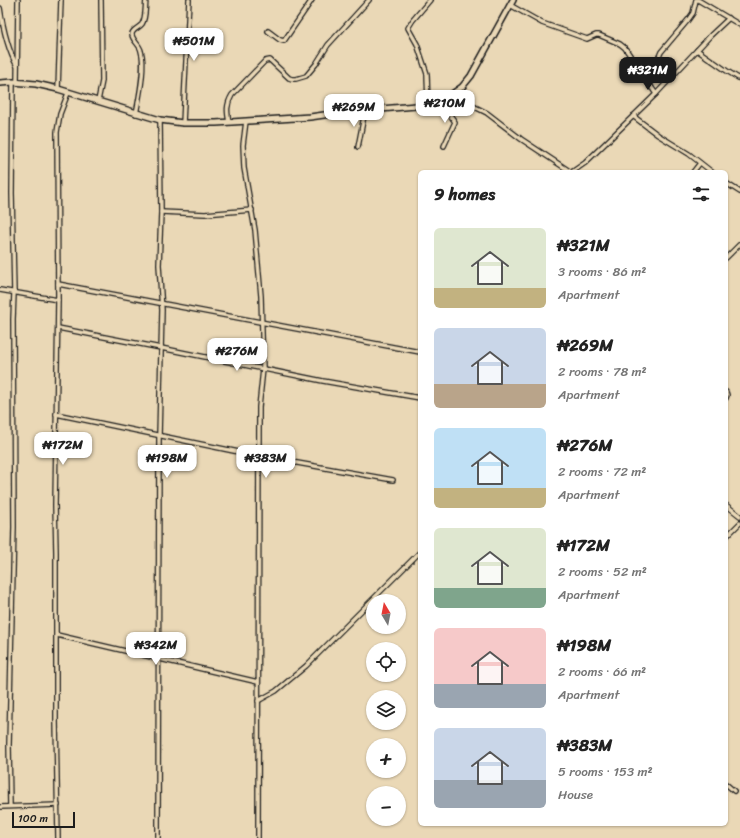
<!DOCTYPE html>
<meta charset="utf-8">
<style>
body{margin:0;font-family:Sriracha,sans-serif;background:#f2f2f2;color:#222;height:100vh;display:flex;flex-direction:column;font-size:15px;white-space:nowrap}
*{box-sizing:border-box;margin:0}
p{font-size:13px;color:#767676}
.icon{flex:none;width:22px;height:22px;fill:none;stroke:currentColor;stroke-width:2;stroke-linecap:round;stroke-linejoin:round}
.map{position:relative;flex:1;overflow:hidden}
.details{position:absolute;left:418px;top:170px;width:310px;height:656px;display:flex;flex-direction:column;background:#fff;border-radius:6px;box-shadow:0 1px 3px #0004}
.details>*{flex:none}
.needle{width:26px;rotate:350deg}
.buttons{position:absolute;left:366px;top:594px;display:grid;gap:8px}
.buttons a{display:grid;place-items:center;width:40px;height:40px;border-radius:50%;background:#fff;box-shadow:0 1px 3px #0004;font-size:20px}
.scale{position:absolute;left:12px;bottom:10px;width:63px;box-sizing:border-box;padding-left:4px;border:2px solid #1c1c1c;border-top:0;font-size:11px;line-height:14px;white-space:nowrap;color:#1c1c1c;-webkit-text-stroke:3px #ead8b6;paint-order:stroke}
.price{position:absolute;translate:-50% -34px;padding:0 9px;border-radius:8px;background:#fff;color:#222;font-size:13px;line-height:26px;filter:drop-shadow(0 1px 2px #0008)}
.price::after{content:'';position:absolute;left:50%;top:24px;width:12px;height:9px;margin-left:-6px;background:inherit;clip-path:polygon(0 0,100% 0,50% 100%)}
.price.on{background:#1c1c1c;color:#fff}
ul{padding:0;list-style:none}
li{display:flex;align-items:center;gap:12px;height:100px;padding:0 16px}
li span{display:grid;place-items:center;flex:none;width:112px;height:80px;border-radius:6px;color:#555}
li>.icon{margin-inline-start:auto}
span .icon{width:48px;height:48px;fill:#fffc;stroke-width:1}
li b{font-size:17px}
h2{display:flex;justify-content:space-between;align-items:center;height:48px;padding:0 16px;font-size:17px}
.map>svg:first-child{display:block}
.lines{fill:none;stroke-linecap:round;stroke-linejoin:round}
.street-casing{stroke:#1c1c1c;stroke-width:6}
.secondary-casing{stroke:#1c1c1c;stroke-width:8}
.street{stroke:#ead8b6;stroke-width:3.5}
.secondary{stroke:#ead8b6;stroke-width:5}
</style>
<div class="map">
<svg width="740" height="838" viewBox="0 0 740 838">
<rect width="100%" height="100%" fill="#ead8b6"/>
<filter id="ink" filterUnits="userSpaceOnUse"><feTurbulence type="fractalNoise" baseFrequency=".025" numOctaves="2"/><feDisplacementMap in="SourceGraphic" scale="8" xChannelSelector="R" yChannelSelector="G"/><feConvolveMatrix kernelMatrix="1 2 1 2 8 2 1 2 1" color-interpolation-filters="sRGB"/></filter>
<g filter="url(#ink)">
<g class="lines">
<defs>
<g id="street">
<path d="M698,0l42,25"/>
<path d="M510,5l32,18 45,16 9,-4h3l21,9 5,4 31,46"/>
<path d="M0,8c3,20 7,40 17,58"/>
<path d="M268,31l12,9 4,1 28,-41"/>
<path d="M697,50l30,21 13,8"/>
<path d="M17,82l1,-82"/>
<path d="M650,87l5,-21 6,-14 27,-32 5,-7 3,-13"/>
<path d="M58,89l3,-89"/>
<path d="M451,95l36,18 34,26 50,33"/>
<path d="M98,101l4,-20 -1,-81"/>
<path d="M441,102l14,20 -11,24"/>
<path d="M428,105l-1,-31 -10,-30 -9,-16 5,-8 17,-20"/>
<path d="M136,114c3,-16 10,-48 5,-63 -1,-6 -8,-10 -9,-16 -1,-5 7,-7 10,-11 4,-6 3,-16 4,-24"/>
<path d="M633,116l25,19 31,19 23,18"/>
<path d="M246,121l-3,24 1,23 11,62 6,66 2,73 -4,38 -1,431"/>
<path d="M229,122c-2,-10 -3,-17 3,-27l33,-34 5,-1 19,18 3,1h4l10,-3 10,-12 12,-19 41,-45"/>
<path d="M183,123l6,-123"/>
<path d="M358,147l7,-36"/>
<path d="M572,172l13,-9 71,-69 55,-59 18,-17"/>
<path d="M693,172l7,-9"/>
<path d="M726,183l14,9"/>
<path d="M161,212l44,2 47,-4"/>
<path d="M726,258l14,-14"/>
<path d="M58,284l362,68"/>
<path d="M0,290l58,10"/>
<path d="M58,328l103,20 162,33 97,17"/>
<path d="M726,392l1,3 -1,3"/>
<path d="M56,414l202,42 135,24"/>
<path d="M726,505l14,11"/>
<path d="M726,537l14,-14"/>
<path d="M57,635l201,47"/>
<path d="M258,701l18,-10 30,-25 114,-114"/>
<path d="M726,784l8,7"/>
<path d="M10,806l-1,-61 5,-218 -1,-208 1,-26 -2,-100 1,-111"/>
<path d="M0,807l58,-2"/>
<path d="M58,838l-2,-118v-168l-1,-47 3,-205 -1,-168 3,-18 8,-21"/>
<path d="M158,838l1,-402 3,-126 -3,-45 2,-53 -1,-92"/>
</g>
<path id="secondary" d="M0,83l13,-1 23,2 22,5 102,31 23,3h33l94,-6 35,-5 83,-7 13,-3 21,-15 9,-11 42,-76"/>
</defs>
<use href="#street" class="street-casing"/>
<use href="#secondary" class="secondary-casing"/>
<use href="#street" class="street"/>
<use href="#secondary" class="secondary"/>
</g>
</g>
</svg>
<div class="buttons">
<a><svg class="needle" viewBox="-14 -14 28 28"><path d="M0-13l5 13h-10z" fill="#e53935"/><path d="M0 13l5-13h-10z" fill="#767676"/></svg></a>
<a><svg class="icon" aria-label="locate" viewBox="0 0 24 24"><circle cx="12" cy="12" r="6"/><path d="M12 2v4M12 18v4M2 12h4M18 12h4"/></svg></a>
<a><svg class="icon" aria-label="layers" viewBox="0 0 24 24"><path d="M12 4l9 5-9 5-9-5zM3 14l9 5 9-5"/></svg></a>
<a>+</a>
<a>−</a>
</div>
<div class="scale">100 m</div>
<b class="price" style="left:194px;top:62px">₦501M</b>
<b class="price on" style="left:648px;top:91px">₦321M</b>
<b class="price" style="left:445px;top:124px">₦210M</b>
<b class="price" style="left:354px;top:128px">₦269M</b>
<b class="price" style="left:237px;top:372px">₦276M</b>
<b class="price" style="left:63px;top:466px">₦172M</b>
<b class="price" style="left:167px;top:479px">₦198M</b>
<b class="price" style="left:266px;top:479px">₦383M</b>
<b class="price" style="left:156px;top:666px">₦342M</b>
<section class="details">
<h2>9 homes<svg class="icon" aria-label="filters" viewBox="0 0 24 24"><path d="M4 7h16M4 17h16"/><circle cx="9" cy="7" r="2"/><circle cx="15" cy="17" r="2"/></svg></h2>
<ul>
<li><span style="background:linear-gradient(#dfe7d0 75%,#c2b280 0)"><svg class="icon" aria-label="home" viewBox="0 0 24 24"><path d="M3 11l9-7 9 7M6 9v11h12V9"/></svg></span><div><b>₦321M</b><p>3 rooms · 86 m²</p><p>Apartment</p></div></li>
<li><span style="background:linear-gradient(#c9d6e8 70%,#b9a48a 0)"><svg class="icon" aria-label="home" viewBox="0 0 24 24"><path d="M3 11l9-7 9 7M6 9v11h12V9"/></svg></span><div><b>₦269M</b><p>2 rooms · 78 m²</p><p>Apartment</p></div></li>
<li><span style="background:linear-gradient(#bfe0f5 75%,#c2b280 0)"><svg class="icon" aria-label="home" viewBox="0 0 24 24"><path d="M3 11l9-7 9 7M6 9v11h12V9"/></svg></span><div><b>₦276M</b><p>2 rooms · 72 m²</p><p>Apartment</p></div></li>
<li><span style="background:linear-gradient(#dfe7d0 75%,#7fa58c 0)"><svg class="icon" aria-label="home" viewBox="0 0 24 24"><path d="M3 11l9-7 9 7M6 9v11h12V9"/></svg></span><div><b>₦172M</b><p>2 rooms · 52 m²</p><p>Apartment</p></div></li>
<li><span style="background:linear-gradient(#f6c9c9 70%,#9aa5b1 0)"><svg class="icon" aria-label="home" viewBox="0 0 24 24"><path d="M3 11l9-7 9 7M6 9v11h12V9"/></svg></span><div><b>₦198M</b><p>2 rooms · 66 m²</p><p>Apartment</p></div></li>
<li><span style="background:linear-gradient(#c9d6e8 65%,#9aa5b1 0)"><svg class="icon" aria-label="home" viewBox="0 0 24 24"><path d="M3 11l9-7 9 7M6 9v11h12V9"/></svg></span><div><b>₦383M</b><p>5 rooms · 153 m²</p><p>House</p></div></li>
</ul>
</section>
</div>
